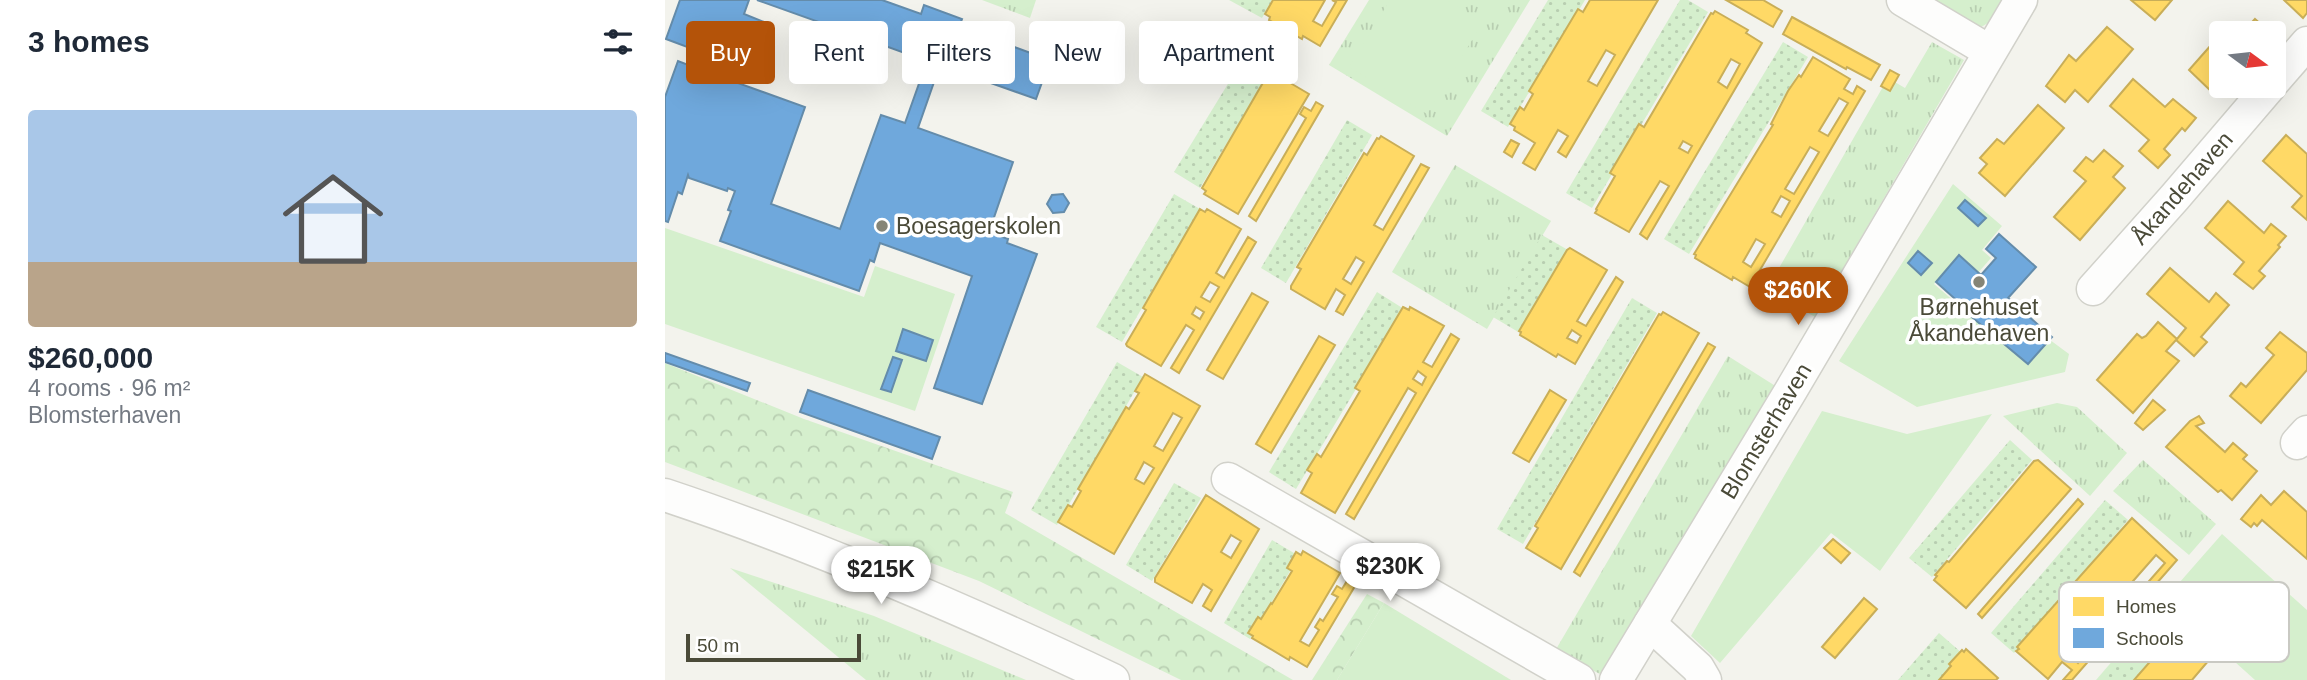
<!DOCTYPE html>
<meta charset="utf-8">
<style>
body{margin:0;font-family:Arial,sans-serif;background:#f2f2f3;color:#1f2937;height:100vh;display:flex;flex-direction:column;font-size:26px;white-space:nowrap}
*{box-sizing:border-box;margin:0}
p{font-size:23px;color:#747a83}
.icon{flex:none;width:38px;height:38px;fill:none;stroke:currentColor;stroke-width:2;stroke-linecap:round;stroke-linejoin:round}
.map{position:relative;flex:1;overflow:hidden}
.drawer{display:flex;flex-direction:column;background:#fff;width:665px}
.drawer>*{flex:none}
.banner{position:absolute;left:21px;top:21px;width:665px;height:63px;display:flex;gap:14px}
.needle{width:46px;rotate:105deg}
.controls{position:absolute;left:1544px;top:21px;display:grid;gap:14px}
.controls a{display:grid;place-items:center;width:77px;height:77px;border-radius:7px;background:#fff;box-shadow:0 7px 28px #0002;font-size:35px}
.scale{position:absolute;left:21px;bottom:18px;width:175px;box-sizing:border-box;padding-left:7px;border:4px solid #4a4a38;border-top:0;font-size:19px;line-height:24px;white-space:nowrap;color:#4a4a38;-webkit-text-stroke:5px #fff;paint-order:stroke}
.price{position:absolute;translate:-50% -60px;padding:0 16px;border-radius:24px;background:#fff;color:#222;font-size:23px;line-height:46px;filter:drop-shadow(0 2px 4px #0008)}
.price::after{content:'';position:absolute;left:50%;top:42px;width:21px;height:16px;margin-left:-10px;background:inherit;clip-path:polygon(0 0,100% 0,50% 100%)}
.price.selected{background:#b45309;color:#fff}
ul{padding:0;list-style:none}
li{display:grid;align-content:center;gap:14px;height:371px;padding:0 28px}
li span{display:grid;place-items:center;height:217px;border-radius:7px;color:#555}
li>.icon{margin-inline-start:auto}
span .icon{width:126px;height:126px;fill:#fffc;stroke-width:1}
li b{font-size:30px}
h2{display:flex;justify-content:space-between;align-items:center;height:84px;padding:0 28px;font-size:30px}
.tag{padding:0 24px;border-radius:7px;background:#fff;box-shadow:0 7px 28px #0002;font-size:24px;line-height:63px}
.tag.selected{background:#b45309;color:#fff}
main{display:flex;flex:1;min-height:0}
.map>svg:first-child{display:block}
.grass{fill:url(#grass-tufts)}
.forest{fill:url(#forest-crowns)}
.park{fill:#d5efcd}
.garden{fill:url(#garden-dots)}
.homes{fill:#ffd966;stroke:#c9ae58;stroke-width:2;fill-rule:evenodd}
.schools{fill:#6fa8dc;stroke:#648cab;stroke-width:2}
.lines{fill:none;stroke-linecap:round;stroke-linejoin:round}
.minor-casing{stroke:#d1d1ca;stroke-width:35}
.minor{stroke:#fdfdfc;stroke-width:32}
.poi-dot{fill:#858577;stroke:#fff;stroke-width:2.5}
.labels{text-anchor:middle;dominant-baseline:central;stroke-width:7;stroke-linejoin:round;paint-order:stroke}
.street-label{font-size:23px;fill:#4a4a38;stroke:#fff}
.poi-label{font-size:23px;fill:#4a4a38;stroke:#fff;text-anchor:start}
.key{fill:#fff;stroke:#c9c9c3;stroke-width:2}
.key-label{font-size:19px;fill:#4a4a38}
</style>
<main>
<section class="drawer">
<h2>3 homes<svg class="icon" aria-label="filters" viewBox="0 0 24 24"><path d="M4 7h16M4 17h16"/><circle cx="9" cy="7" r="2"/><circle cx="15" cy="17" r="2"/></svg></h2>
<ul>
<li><span style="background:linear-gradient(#a9c7e8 70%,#b9a48a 0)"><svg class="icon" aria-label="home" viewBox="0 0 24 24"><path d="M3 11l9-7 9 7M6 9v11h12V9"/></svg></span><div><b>$260,000</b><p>4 rooms · 96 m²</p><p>Blomsterhaven</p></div></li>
</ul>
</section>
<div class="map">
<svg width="1642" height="680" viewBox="0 0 1642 680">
<defs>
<pattern id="grass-tufts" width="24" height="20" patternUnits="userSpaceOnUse" patternTransform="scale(1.75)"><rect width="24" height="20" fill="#d5efcd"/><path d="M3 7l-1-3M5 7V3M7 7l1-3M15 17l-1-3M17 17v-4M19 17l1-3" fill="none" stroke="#b8ceb1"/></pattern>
<pattern id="forest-crowns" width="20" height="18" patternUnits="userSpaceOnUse" patternTransform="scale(1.75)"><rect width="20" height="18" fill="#d5efcd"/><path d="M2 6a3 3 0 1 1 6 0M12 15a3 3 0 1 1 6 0" fill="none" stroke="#b8ceb1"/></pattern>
<pattern id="garden-dots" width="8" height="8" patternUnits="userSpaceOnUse" patternTransform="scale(1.75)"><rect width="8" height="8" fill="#d5efcd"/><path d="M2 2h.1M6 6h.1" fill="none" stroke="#b8ceb1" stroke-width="1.8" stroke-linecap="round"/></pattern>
</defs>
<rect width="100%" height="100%" fill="#f3f3ed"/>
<g class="grass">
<path d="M317,0h54l-6,18z"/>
<path d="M704,0h161l-83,136 -118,-71z"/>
<path d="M1263,0h79c-9,14 -15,24 -32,29z"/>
<path d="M1267,42l32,18 -149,257 -48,-28 121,-211 17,10z"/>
<path d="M790,165l96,56 -64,108 -95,-57z"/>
<path d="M1063,356l49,31 -175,288 -47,-24z"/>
<path d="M1392,403l20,4 50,46 -37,43 -87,-80z"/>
<path d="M1478,460l73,64 -27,31 -76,-64z"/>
<path d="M65,568l144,48 152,64h-160z"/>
</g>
<g class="forest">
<path d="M0,363l139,56 209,73 -8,21 288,167h-112l-202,-99 -314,-119z"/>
<path d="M702,594l17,9 -47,77h-25z"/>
</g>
<g class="park">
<path d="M725,0h57l36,22 -56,92 -78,-47z"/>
<path d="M1288,184l49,42 -20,24 9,8 -14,16 -20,-17 -23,27 91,78 21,-25 23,17 -4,18 -148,35 -78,-46z"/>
<path d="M0,228l199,69 11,-31 80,28 -40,117 -250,-87z"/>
<path d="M1157,411l85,23 85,-20 -112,157 -49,-38 -111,130 -29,-27z"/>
<path d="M1557,534l85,76v70h-52l-90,-81z"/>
<path d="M719,603l127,77h-174z"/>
</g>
<g class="garden">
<path d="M564,0h43l-10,18z"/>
<path d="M883,0h37l-77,127 -27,-16z"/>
<path d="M1015,0h8l20,12 -116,196 -26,-15z"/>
<path d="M1118,42l25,15 -119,197 -25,-15z"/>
<path d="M580,56l25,15 -70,117 -26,-16z"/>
<path d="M682,120l25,15 -86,148 -25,-15z"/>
<path d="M509,194l26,15 -78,133 -26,-15z"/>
<path d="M877,235l26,15 -48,83 -27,-16z"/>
<path d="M712,292l27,17 -108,180 -27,-17z"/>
<path d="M967,298l25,15 -134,231 -26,-15z"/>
<path d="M452,362l26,15 -86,148 -26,-15z"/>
<path d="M1345,440l22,20 -100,117 -23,-19z"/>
<path d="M509,483l27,15 -49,83 -26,-16z"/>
<path d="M1440,500l23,20 -114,133 -23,-20z"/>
<path d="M607,540l27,16 -49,83 -26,-16z"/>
<path d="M1487,615l23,19 -40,46h-39z"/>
<path d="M1274,633l24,21 -23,26h-42z"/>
</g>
<g class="homes">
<path d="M608,0h52l-12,21 9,5 14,-24 -4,-2h15l-27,46 -17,-10 -1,3 -33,-19 1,-3 -5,-3z"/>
<path d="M925,0h68l-92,157 -8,-5 10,-16 -10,-6 -23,40 -12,-7 12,-20 -21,-13 1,-3 -5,-3 10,-17 4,3 9,-16 -4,-3 49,-82 5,3zM941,50l9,5 -18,31 -9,-5z"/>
<path d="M1061,0h37l19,11 -9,16z"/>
<path d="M1466,0h41l-17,20z"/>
<path d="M1619,0h23v13l-4,5z"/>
<path d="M1050,11l33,19 -2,3 16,10 -115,196 -7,-5 29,-48 -9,-5 -31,51 -34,-19 2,-3 -1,-1 19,-33 -5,-3 29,-49 5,3 67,-114 2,1zM1066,59l9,5 -13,24 -9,-6zM1018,141l9,5 -4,7 -9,-5z"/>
<path d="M1127,17l88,48 -9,15 -24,-13 -1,2 -63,-35z"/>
<path d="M1590,19l16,14h-29z"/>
<path d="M1442,27l26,22 -45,53 -13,-12 -10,12 -19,-16 23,-31 7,6z"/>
<path d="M1547,44l9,8v34l-7,8 -25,-24z"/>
<path d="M1148,57l37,22 -6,10 9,5 4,-8 8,5 -115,196 -17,-10 -1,3 -37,-22 1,-3 -2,-1 79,-129 -2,-1 17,-33 11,-16 2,2zM1174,98l9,5 -20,33 -9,-5zM1145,147l9,5 -25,42 -9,-5zM1116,196l9,5 -9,16 -9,-5zM1091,239l9,5 -14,23 -8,-5z"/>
<path d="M1225,70l9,5 -9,16 -9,-5z"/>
<path d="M603,74l5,3 2,-3 34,20 -71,120 -34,-20 2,-3 -4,-3z"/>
<path d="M1468,79l32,28 8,-8 23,19 -11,13 -3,-3 -18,21 6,6 -12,13 -19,-17 10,-11 -39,-34z"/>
<path d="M651,102l7,4 -67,115 -7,-5 57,-98 -6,-4 4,-7 7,4z"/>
<path d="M1373,105l26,23 -59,68 -26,-23 8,-9 -7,-6 17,-19 7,5z"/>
<path d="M1621,135l21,19v66l-15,-13 10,-11 -39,-35z"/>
<path d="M716,136l33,20 -40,69 9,5 38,-66 8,4 -86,147 -7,-4 9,-16 -9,-6 -11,20 -34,-20v-3l10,-17 -4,-2 67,-114 3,2 10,-17 2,1zM691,257l8,5 -13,22 -8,-5z"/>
<path d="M846,140l8,4 -7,13 -8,-5z"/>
<path d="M1439,150l19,16 -10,11 12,11 -45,52 -26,-23 32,-36 -12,-10 12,-14 7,5z"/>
<path d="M1563,201l36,32 7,-9 15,12 -8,9 2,2 -21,24 6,5 -12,13 -19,-15 10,-12 -39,-34z"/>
<path d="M535,209l5,3 2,-3 34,20 -25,44 8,5 24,-41 8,5 -77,131 -8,-5 23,-38 -8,-5 -25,41 -34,-20 -1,-2 20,-34 -3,-2zM545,282l9,5 -9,15 -9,-5zM531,307l8,5 -4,7 -8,-5z"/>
<path d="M905,248l37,22 -30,51 9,5 30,-49 7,5 -48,82 -17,-10 -2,3 -36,-22 1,-3 -2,-1 48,-81zM907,330l9,6 -4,7 -10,-5z"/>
<path d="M1505,268l39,34 7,-9 13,12 -28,32 6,5 -13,14 -18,-16 -10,11 13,10 -46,52 -36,-33 40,-46 5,4 4,-2 12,-14 19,17 9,-11 -39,-34z"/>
<path d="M587,293l16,9 -45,77 -16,-9z"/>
<path d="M738,307l6,3 1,-3 34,19 -21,36 9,5 19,-33 8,5 -105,180 -8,-5 70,-121 -8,-5 -73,125 -34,-20 11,-20 -5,-3 10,-16 4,3 29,-49 10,-17 -5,-3zM753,371l8,6 -4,8 -9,-6z"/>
<path d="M998,312l36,21 -138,236 -35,-21 12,-20 -3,-2 124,-212 2,1z"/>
<path d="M1615,332l27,21v17l-46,53 -31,-27 11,-13 5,4 28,-32 -8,-7z"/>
<path d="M654,336l16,9 -64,108 -15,-9z"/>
<path d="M1043,343l7,4 -135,229 -6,-4z"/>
<path d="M480,374l55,32 -86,148 -56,-32 10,-17 4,2 9,-16 -3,-2 48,-82 3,2 10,-16 -4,-2zM508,413l9,5 -19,33 -9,-5zM479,462l10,6 -10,16 -9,-5z"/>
<path d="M885,390l16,10 -37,62 -16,-9z"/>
<path d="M1488,400l12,10 -22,20 -8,-7z"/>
<path d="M1534,416l5,7 -8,3 29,26 8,-9 14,12 -4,4 14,12 -25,29 -11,-10 -3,2 -52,-45 24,-26z"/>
<path d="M1373,460l33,29 -105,119 -32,-28 3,-4 -2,-1 12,-14 2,1 85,-101z"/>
<path d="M1619,491l23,21v47l-45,-39 -5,6 -3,-3 -3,4 -10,-8 20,-24 10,10z"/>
<path d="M541,495l53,34 -48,82 -8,-5 9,-16 -9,-6 -11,19 -37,-21v-4zM566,535l10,6 -10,17 -10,-6z"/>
<path d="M1413,499l5,5 -101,114 -4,-4z"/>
<path d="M1467,518l45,42 -105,120h-9l9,-10 -10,-8 -14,17 -32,-28 3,-2 -2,-2zM1491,555l9,8 -44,50 -9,-8zM1427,628l9,8 -5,5 -9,-7zM1410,648l9,8 -6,7 -9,-8z"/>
<path d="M1168,539l17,14 -9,10 -17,-15z"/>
<path d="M638,551l37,22 -40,68 9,5 10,-16 -4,-3 5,-8 3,2 15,-24 -6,-3 5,-8 5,3 5,-8 8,5 -48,81 -17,-10 -1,3 -37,-22 1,-2 -5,-3 10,-16 3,2 10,-16 1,1 20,-33 -5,-3 9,-16 5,3z"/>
<path d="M1199,598l13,11 -42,49 -13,-11z"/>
<path d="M1511,632l33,28 -17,20h-58z"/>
<path d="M1301,649l32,29 -2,2h-57l12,-14 -2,-2 13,-14 2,2z"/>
</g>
<g class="schools">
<path d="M15,0h69l-5,14 20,8 -16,45 -20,-7 -7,17 84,30 -34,97 69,25 41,-114 24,8 22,-62 -58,-21 -2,7 -9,-2 3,-8 -104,-37h125l39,14 3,-9 38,14 -3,8 91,33 -14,39 -96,-34 -22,63 95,34 -24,70 19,7 -1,4 30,11 -55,150 -48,-16 38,-112 -92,-33 -6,19 -4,-2 -11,31 -139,-50 11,-30 -3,-1 7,-19 -7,-3 -1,3 -38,-13 -1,-3 -6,19 -4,-2 -10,30 -3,-1v-124l13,-36 18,7 5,-16 -35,-13z"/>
<path d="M398,194l6,9 -5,9 -11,1 -6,-9 5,-9z"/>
<path d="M1300,200l21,18 -8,8 -20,-18z"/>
<path d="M1334,234l37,33 -28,31 44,39 -24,27 -67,-56 2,-2 -27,-24 23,-27 22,20 15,-17 -10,-9z"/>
<path d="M1253,251l14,12 -11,12 -13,-12z"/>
<path d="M238,329l30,11 -7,21 -30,-10z"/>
<path d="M0,353l85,30 -3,8 -82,-29z"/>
<path d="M228,357l9,3 -11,32 -10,-3z"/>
<path d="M143,390l132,47 -8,22 -132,-47z"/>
</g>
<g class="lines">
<defs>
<g id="minor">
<path d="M1238,0l86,51"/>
<path d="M1608,82l34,-39"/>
<path d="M1428,289l82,-92 95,-111"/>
<path d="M1632,443l10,-11"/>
<path d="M563,479l351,201"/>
<path d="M0,495c153,51 302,116 448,185"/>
<path d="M985,624l48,44 7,12"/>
<path d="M951,680l174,-288 231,-392"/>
</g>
</defs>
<use href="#minor" class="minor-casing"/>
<use href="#minor" class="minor"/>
</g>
<g class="poi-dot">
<circle cx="217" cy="226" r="7"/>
<circle cx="1314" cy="282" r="7"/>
</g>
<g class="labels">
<g class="street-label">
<text transform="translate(1517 188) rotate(-49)">Åkandehaven</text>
<text transform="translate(1101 431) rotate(-59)">Blomsterhaven</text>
</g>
<g class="poi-label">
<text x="231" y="226">Boesagerskolen</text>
<text x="1314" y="307" text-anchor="middle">Børnehuset<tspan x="1314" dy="26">Åkandehaven</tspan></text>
</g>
</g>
<rect x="1394" y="582" width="230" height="80" rx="10" class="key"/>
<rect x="1408" y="597" width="31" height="19" fill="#ffd966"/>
<rect x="1408" y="628" width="31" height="20" fill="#6fa8dc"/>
<g class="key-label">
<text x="1451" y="613">Homes</text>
<text x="1451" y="645">Schools</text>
</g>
</svg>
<div class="controls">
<a><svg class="needle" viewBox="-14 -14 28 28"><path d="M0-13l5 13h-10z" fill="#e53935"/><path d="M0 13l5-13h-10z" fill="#747a83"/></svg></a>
</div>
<div class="scale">50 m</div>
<b class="price selected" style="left:1133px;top:327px">$260K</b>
<b class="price" style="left:725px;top:603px">$230K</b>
<b class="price" style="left:216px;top:606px">$215K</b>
<div class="banner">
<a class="tag selected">Buy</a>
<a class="tag">Rent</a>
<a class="tag">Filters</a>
<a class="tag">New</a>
<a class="tag">Apartment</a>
</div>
</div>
</main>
